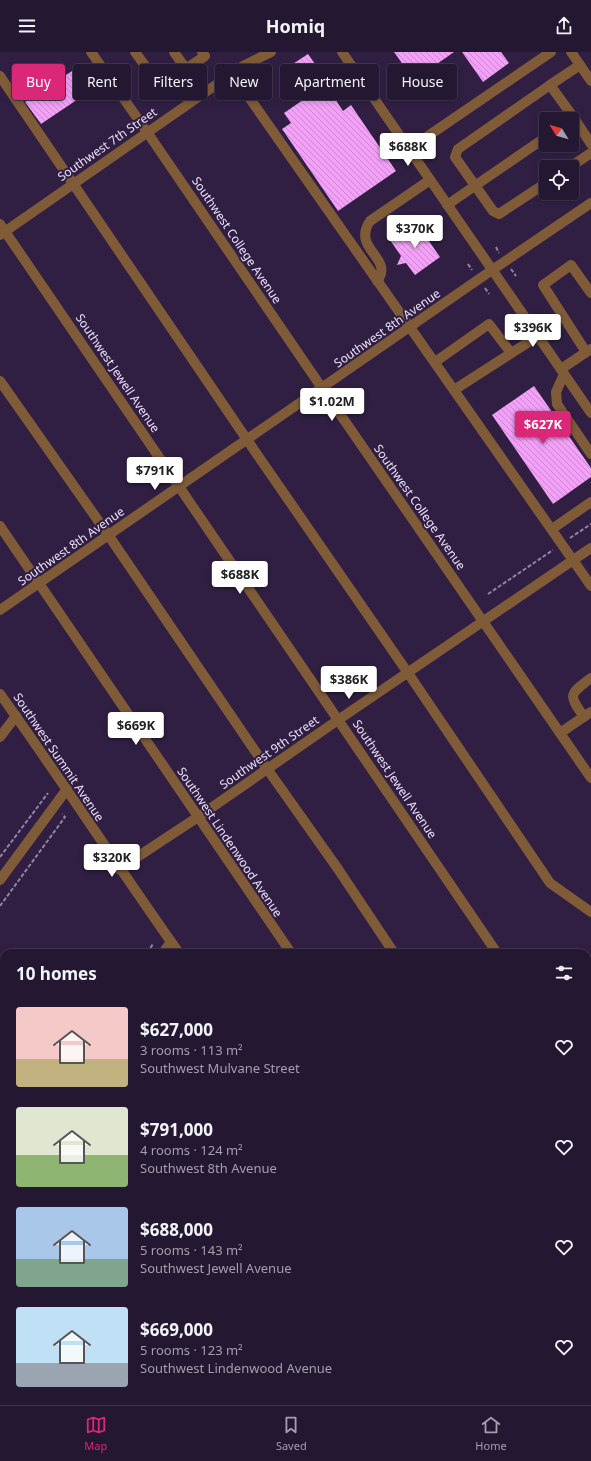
<!DOCTYPE html>
<meta charset="utf-8">
<style>
body{margin:0;font-family:"Noto Sans",sans-serif;background:#2c203a;color:#f1f3f6;height:100vh;display:flex;flex-direction:column;font-size:15px;white-space:nowrap}
*{box-sizing:border-box;margin:0}
p{font-size:13px;color:#a39fac}
.icon{flex:none;width:22px;height:22px;fill:none;stroke:currentColor;stroke-width:2;stroke-linecap:round;stroke-linejoin:round}
.map{position:relative;flex:1;overflow:hidden}
.side{position:absolute;left:0px;top:897px;width:591px;height:456px;display:flex;flex-direction:column;background:#241732;border-radius:12px 12px 0 0;box-shadow:0 2px 6px #0003,0 0 0 1px #41364d}
.side>*{flex:none}
.hud{position:absolute;left:12px;top:12px;width:567px;height:36px;display:flex;gap:8px}
.needle{width:26px;rotate:307deg}
.buttons{position:absolute;left:539px;top:60px;display:grid;gap:8px}
.buttons a{display:grid;place-items:center;width:40px;height:40px;border-radius:4px;background:#241732;box-shadow:0 2px 6px #0003,0 0 0 1px #41364d;font-size:20px}
.price{position:absolute;translate:-50% -34px;padding:0 9px;border-radius:4px;background:#fff;color:#222;font-size:13px;line-height:26px;filter:drop-shadow(0 1px 2px #0008)}
.price::after{content:'';position:absolute;left:50%;top:24px;width:12px;height:9px;margin-left:-6px;background:inherit;clip-path:polygon(0 0,100% 0,50% 100%)}
.price.active{background:#db2777;color:#fff}
ul{padding:0;list-style:none}
li{display:flex;align-items:center;gap:12px;height:100px;padding:0 16px}
li span{display:grid;place-items:center;flex:none;width:112px;height:80px;border-radius:4px;color:#555}
li>.icon{margin-inline-start:auto}
span .icon{width:48px;height:48px;fill:#fffc;stroke-width:1}
li b{font-size:17px}
h2{display:flex;justify-content:space-between;align-items:center;height:48px;padding:0 16px;font-size:17px}
.pill{padding:0 14px;border-radius:4px;background:#241732;box-shadow:0 2px 6px #0003,0 0 0 1px #41364d;font-size:14px;line-height:36px}
.pill.active{background:#db2777;color:#fff}
header{display:flex;justify-content:space-between;align-items:center;height:52px;padding:0 16px;background:#241732;font-size:18px;font-weight:700}
.tabs{display:flex;justify-content:space-around;align-items:center;height:56px;border-top:1px solid #41364d;background:#241732;font-size:11px;color:#a39fac}
.tabs a{display:grid;justify-items:center;gap:2px}
.tabs .active{color:#db2777}
.map>svg:first-child{display:block}
.building{fill:url(#building-back-hatch)}
.lines{fill:none;stroke-linecap:round;stroke-linejoin:round}
.path{stroke:#9184a2;stroke-width:2;stroke-dasharray:4 2;stroke-linecap:butt}
.minor{stroke:#7f5b38;stroke-width:10}
.major{stroke:#d58c3b;stroke-width:10}
.labels{text-anchor:middle;dominant-baseline:central;stroke-width:4;stroke-linejoin:round;paint-order:stroke}
.street-label{font-size:12px;fill:#ebe1f9;stroke:#301f43}
</style>
<header><svg class="icon" aria-label="menu" viewBox="0 0 24 24"><path d="M4 6h16M4 12h16M4 18h16"/></svg>Homiq<svg class="icon" aria-label="share" viewBox="0 0 24 24"><path d="M12 15V3M7 8l5-5 5 5M5 13v7h14v-7"/></svg></header>
<div class="map">
<svg width="591" height="1353" viewBox="0 0 591 1353">
<defs>
<pattern id="building-back-hatch" width="6" height="6" patternUnits="userSpaceOnUse"><rect width="6" height="6" fill="#f59ffa"/><path d="M-1 5l2 2M0 0l6 6M5-1l2 2" fill="none" stroke="#c988ce"/></pattern>
</defs>
<rect width="100%" height="100%" fill="#301f43"/>
<g class="building">
<path d="M394,0h60l-40,28z"/>
<path d="M462,0h39l8,11 -26,19z"/>
<path d="M308,2l16,23 -2,2 21,32 8,-6 45,66 -58,40 -56,-82 9,-6 -7,-10 19,-13 -21,-29z"/>
<path d="M72,19l15,22 -46,31 -16,-22z"/>
<path d="M407,169l8,5 2,-2 23,33 -25,18 -9,-12 -9,2 4,-9 -11,-16 16,-11z"/>
<path d="M534,334l57,82v9l-38,27 -61,-89z"/>
</g>
<g class="lines">
<g class="path">
<path d="M496,195l3,6"/>
<path d="M468,212l4,6"/>
<path d="M511,217l5,7"/>
<path d="M485,236l4,6"/>
<path d="M570,486l21,-14"/>
<path d="M488,542l65,-44"/>
<path d="M0,805l48,-64"/>
<path d="M0,854l65,-89 -3,-3"/>
<path d="M147,901l6,-9"/>
<path d="M0,1098l4,-5"/>
<path d="M0,1147l4,-6"/>
<path d="M217,1349l5,4"/>
</g>
<g class="minor">
<path d="M91,0l56,80 164,240 280,406"/>
<path d="M135,0l25,34 45,-30 -3,-4"/>
<path d="M174,0l29,41"/>
<path d="M342,0l249,361"/>
<path d="M571,0l20,29"/>
<path d="M232,21l359,513"/>
<path d="M0,24l254,374 154,223 142,210 41,29"/>
<path d="M550,33l30,-20"/>
<path d="M574,66l17,26"/>
<path d="M409,97l142,-97"/>
<path d="M570,115l21,-14"/>
<path d="M546,131l-47,31 -6,-3 -38,-54 3,-8 92,-64 24,33 -2,1"/>
<path d="M447,153l99,-68"/>
<path d="M0,172l497,729"/>
<path d="M0,183l243,-169 28,-14"/>
<path d="M377,229c18,-23 -26,-32 -7,-60l60,-41"/>
<path d="M586,300l-43,-67 28,-20 20,28"/>
<path d="M435,310l54,-38 22,29"/>
<path d="M561,317l30,-20"/>
<path d="M564,322l-8,18 1,12 34,50"/>
<path d="M0,329l109,155 159,234 70,99 56,84"/>
<path d="M454,338l84,-54"/>
<path d="M0,474l291,427"/>
<path d="M552,477l39,-27"/>
<path d="M0,558l479,-331 112,-76"/>
<path d="M0,642c61,85 118,173 179,259"/>
<path d="M584,665c-16,-23 -15,-22 7,-39"/>
<path d="M560,681l31,-21"/>
<path d="M0,685l16,-21"/>
<path d="M119,817l79,-52 140,-97 253,-172"/>
<path d="M0,828l67,-91"/>
<path d="M163,901l8,-11"/>
<path d="M587,996l4,1"/>
<path d="M587,1029l4,4"/>
<path d="M0,1063l4,3"/>
<path d="M587,1080l4,-5"/>
<path d="M0,1122l4,-6"/>
<path d="M0,1168l4,3"/>
<path d="M587,1253l4,2"/>
<path d="M241,1349l5,4"/>
<path d="M536,1349l5,4"/>
<path d="M378,1353l3,-4"/>
</g>
<g class="major">
<path d="M587,1233l4,-5"/>
<path d="M496,1353l3,-4"/>
</g>
</g>
<g class="labels">
<g class="street-label">
<text transform="translate(107 92) rotate(-35)">Southwest 7th Street</text>
<text transform="translate(237 188) rotate(56)">Southwest College Avenue</text>
<text transform="translate(387 276) rotate(-35)">Southwest 8th Avenue</text>
<text transform="translate(118 321) rotate(56)">Southwest Jewell Avenue</text>
<text transform="translate(420 455) rotate(55)">Southwest College Avenue</text>
<text transform="translate(71 494) rotate(-35)">Southwest 8th Avenue</text>
<text transform="translate(269 700) rotate(-35)">Southwest 9th Street</text>
<text transform="translate(59 705) rotate(56)">Southwest Summit Avenue</text>
<text transform="translate(395 727) rotate(56)">Southwest Jewell Avenue</text>
<text transform="translate(230 790) rotate(56)">Southwest Lindenwood Avenue</text>
</g>
</g>
</svg>
<div class="buttons">
<a><svg class="needle" viewBox="-14 -14 28 28"><path d="M0-13l5 13h-10z" fill="#e53935"/><path d="M0 13l5-13h-10z" fill="#a39fac"/></svg></a>
<a><svg class="icon" aria-label="locate" viewBox="0 0 24 24"><circle cx="12" cy="12" r="6"/><path d="M12 2v4M12 18v4M2 12h4M18 12h4"/></svg></a>
</div>
<b class="price" style="left:408px;top:115px">$688K</b>
<b class="price" style="left:415px;top:197px">$370K</b>
<b class="price" style="left:533px;top:296px">$396K</b>
<b class="price" style="left:332px;top:370px">$1.02M</b>
<b class="price active" style="left:543px;top:393px">$627K</b>
<b class="price" style="left:155px;top:439px">$791K</b>
<b class="price" style="left:240px;top:543px">$688K</b>
<b class="price" style="left:349px;top:648px">$386K</b>
<b class="price" style="left:136px;top:694px">$669K</b>
<b class="price" style="left:112px;top:826px">$320K</b>
<div class="hud">
<a class="pill active">Buy</a>
<a class="pill">Rent</a>
<a class="pill">Filters</a>
<a class="pill">New</a>
<a class="pill">Apartment</a>
<a class="pill">House</a>
</div>
<section class="side">
<h2>10 homes<svg class="icon" aria-label="filters" viewBox="0 0 24 24"><path d="M4 7h16M4 17h16"/><circle cx="9" cy="7" r="2"/><circle cx="15" cy="17" r="2"/></svg></h2>
<ul>
<li><span style="background:linear-gradient(#f6c9c9 65%,#c2b280 0)"><svg class="icon" aria-label="home" viewBox="0 0 24 24"><path d="M3 11l9-7 9 7M6 9v11h12V9"/></svg></span><div><b>$627,000</b><p>3 rooms · 113 m²</p><p>Southwest Mulvane Street</p></div><svg class="icon" aria-label="heart" viewBox="0 0 24 24"><path d="M12 20l-8-8c-3-5 5-10 8-4 3-6 11-1 8 4z"/></svg></li>
<li><span style="background:linear-gradient(#dfe7d0 60%,#8fb573 0)"><svg class="icon" aria-label="home" viewBox="0 0 24 24"><path d="M3 11l9-7 9 7M6 9v11h12V9"/></svg></span><div><b>$791,000</b><p>4 rooms · 124 m²</p><p>Southwest 8th Avenue</p></div><svg class="icon" aria-label="heart" viewBox="0 0 24 24"><path d="M12 20l-8-8c-3-5 5-10 8-4 3-6 11-1 8 4z"/></svg></li>
<li><span style="background:linear-gradient(#a9c7e8 65%,#7fa58c 0)"><svg class="icon" aria-label="home" viewBox="0 0 24 24"><path d="M3 11l9-7 9 7M6 9v11h12V9"/></svg></span><div><b>$688,000</b><p>5 rooms · 143 m²</p><p>Southwest Jewell Avenue</p></div><svg class="icon" aria-label="heart" viewBox="0 0 24 24"><path d="M12 20l-8-8c-3-5 5-10 8-4 3-6 11-1 8 4z"/></svg></li>
<li><span style="background:linear-gradient(#bfe0f5 70%,#9aa5b1 0)"><svg class="icon" aria-label="home" viewBox="0 0 24 24"><path d="M3 11l9-7 9 7M6 9v11h12V9"/></svg></span><div><b>$669,000</b><p>5 rooms · 123 m²</p><p>Southwest Lindenwood Avenue</p></div><svg class="icon" aria-label="heart" viewBox="0 0 24 24"><path d="M12 20l-8-8c-3-5 5-10 8-4 3-6 11-1 8 4z"/></svg></li>
</ul>
</section>
</div>
<nav class="tabs">
<a class="active"><svg class="icon" aria-label="map" viewBox="0 0 24 24"><path d="M3 6l6-2 6 2 6-2v14l-6 2-6-2-6 2zM9 4v14M15 6v14"/></svg>Map</a>
<a><svg class="icon" aria-label="saved" viewBox="0 0 24 24"><path d="M7 4h10v16l-5-4-5 4z"/></svg>Saved</a>
<a><svg class="icon" aria-label="home" viewBox="0 0 24 24"><path d="M3 11l9-7 9 7M6 9v11h12V9"/></svg>Home</a>
</nav>
